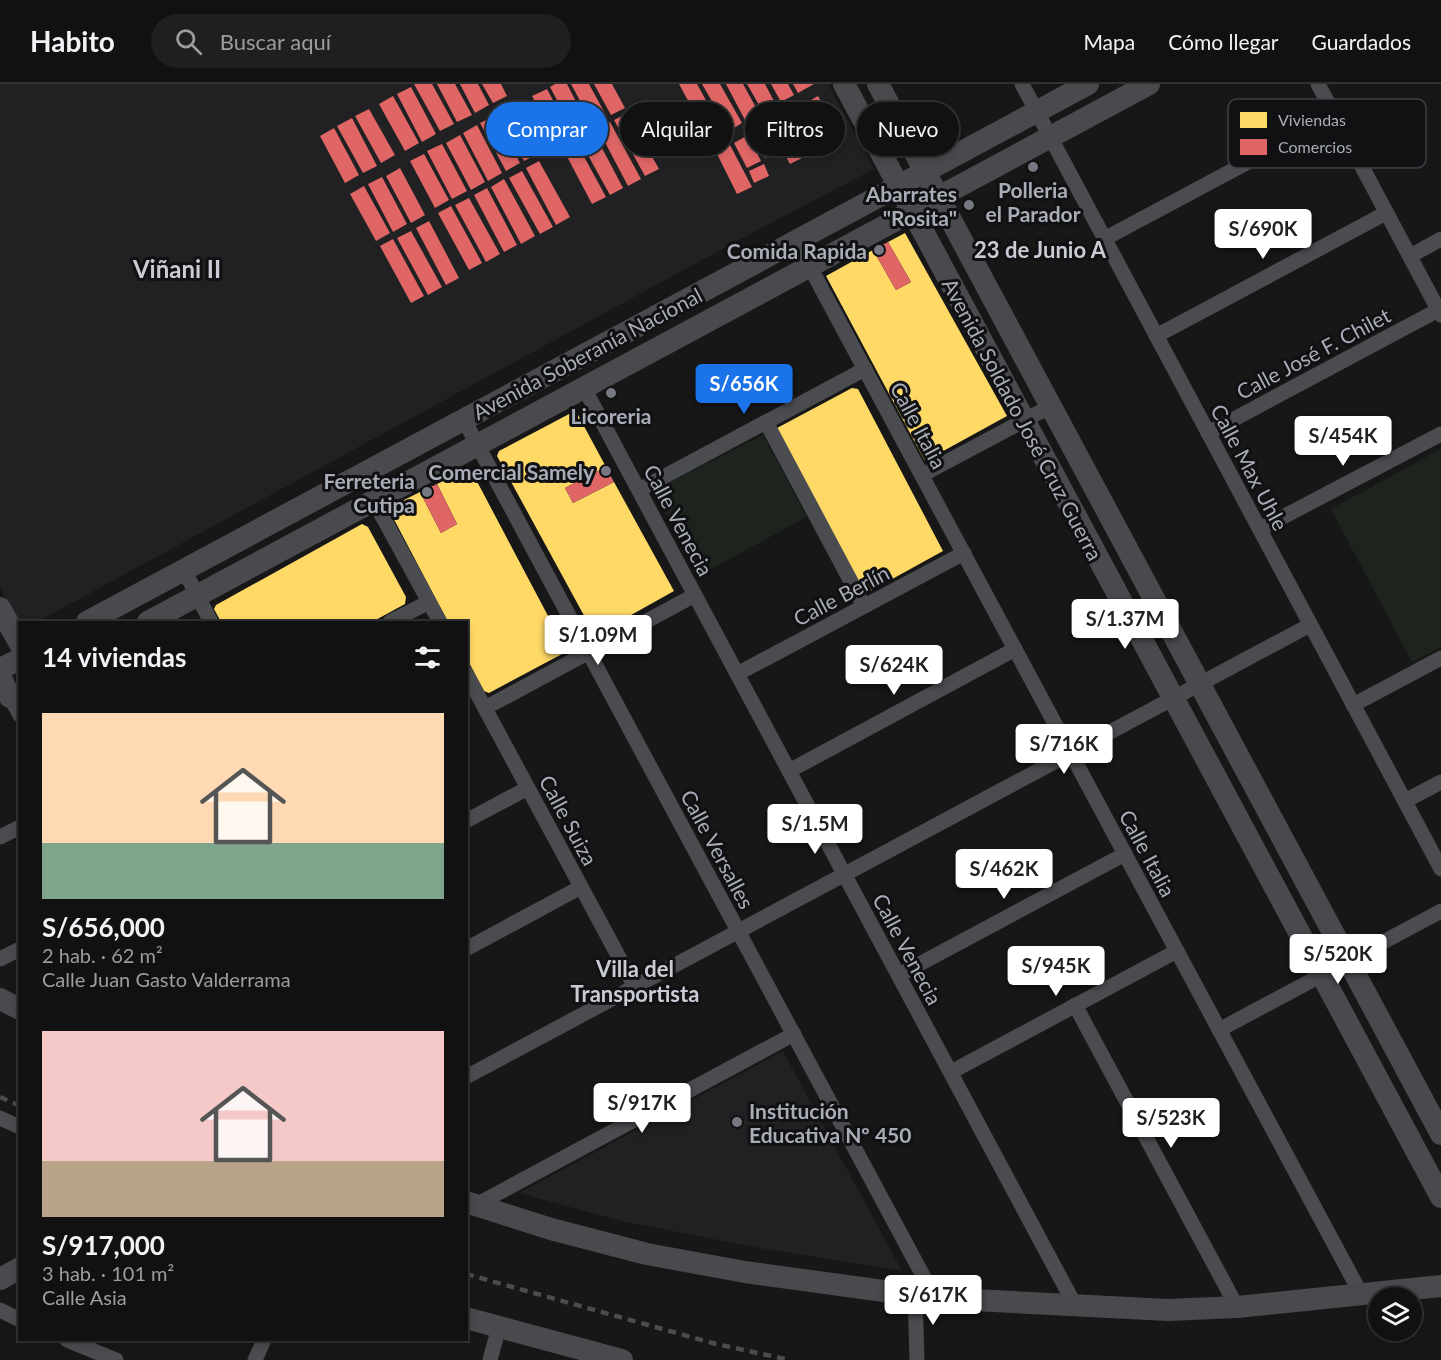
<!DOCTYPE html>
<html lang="es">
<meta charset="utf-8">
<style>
body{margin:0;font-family:Lato,sans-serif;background:#1e1f1f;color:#f1f3f6;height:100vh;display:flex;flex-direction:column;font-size:22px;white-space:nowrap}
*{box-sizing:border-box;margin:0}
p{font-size:20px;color:#9c9d9f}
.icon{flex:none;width:33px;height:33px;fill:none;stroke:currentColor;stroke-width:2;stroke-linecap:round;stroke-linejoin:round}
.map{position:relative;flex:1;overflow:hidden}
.side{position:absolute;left:18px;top:537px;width:450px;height:720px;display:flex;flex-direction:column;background:#111;border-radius:0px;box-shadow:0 3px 9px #0003,0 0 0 2px #303131}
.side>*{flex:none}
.banner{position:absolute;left:486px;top:18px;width:570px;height:54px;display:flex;gap:12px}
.fabs{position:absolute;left:1368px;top:1203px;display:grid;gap:12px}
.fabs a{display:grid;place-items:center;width:54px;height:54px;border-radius:50%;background:#111;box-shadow:0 3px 9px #0003,0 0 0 2px #303131;font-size:30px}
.price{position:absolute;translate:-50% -51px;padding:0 14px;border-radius:6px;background:#fff;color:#222;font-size:20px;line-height:39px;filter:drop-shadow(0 2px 3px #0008)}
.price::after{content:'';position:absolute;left:50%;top:36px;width:18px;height:14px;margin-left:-9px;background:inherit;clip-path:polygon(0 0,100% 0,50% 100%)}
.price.on{background:#1a73e8;color:#fff}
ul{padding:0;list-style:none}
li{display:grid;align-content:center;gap:12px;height:318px;padding:0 24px}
li span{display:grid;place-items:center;height:186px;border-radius:0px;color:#555}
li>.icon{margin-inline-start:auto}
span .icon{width:108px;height:108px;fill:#fffc;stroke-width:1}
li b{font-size:26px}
h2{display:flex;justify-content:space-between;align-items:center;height:72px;padding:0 24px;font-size:26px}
.tag{padding:0 21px;border-radius:27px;background:#111;box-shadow:0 3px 9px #0003,0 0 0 2px #303131;font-size:21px;line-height:54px}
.tag.on{background:#1a73e8;color:#fff}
header{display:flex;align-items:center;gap:36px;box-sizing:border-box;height:84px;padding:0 30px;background:#111;border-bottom:2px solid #303131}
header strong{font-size:28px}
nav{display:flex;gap:33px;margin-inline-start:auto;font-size:21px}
.search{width:420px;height:54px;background:#1e1f1f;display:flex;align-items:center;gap:15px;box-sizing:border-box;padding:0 21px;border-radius:33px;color:#9c9d9f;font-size:22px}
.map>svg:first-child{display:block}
.built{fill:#212123}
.green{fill:#1d241e}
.homes{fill:#ffd966}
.shops{fill:#e06666}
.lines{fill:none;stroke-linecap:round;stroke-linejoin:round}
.street{stroke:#4b4c50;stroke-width:15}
.secondary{stroke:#4a4a4e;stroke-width:22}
.rail{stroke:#4b4c4f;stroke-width:4.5;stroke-dasharray:8 6;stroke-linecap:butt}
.poi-dot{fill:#757880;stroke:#111113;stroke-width:2}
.labels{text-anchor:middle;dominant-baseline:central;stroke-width:6;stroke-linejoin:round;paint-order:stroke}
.poi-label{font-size:21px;font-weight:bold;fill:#a8adb8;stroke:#111113;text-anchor:end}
.street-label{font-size:21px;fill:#a8adb8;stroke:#111113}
.neighbourhood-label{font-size:22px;font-weight:bold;fill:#c9ccd4;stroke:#111113}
.quarter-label{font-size:24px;font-weight:bold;fill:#c9ccd4;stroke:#111113}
.key{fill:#111113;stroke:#3e4045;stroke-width:1.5}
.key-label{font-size:16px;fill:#a8adb8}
</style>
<header>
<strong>Habito</strong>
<div class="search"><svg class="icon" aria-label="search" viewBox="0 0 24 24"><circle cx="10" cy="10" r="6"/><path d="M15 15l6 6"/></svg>Buscar aquí</div>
<nav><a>Mapa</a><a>Cómo llegar</a><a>Guardados</a></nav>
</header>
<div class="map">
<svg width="1441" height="1276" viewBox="0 0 1441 1276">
<rect width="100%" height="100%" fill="#171717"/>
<g class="built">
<path d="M0,0h828l46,85 -137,72 -700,381 -18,2 -19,-36z"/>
<path d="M783,967l119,220 -143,-23 -138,-27 -102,-28z"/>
</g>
<g class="green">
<path d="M763,351l44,82 -109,59 -44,-86z"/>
<path d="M1441,365v198l-29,15 -81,-153z"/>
</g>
<g class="homes">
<path d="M905,149l102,183 -82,45 -99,-185 47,-26 23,40 15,-8 -23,-40z"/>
<path d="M852,304l6,1 85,162 -78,43 -88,-166z"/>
<path d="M571,329l7,2 28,52 -41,21 8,15 41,-21 60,109 -75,42 -6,-1 -96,-176 2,-5z"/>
<path d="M467,385l5,3 93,176 -1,5 -75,40 -5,-2 -18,-34v-35h-18l-60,-114 32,-16 21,41 16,-9 -20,-40z"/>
<path d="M362,440l6,3 38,70 -1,7 -33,18h-151l-7,-13 2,-4z"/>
</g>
<g class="shops">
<path d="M414,0h18l22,40 -14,7z"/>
<path d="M437,0h18l17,31 -15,7z"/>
<path d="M460,0h18l11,21 -14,8z"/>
<path d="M482,0h19l6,12 -14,7z"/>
<path d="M555,0h12l22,43 -14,7 -25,-47z"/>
<path d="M571,0h18l18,33 -14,8z"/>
<path d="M594,0h18l13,24 -14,7z"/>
<path d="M679,0h18l27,49 -14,8z"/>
<path d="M702,0h18l22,39 -13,8z"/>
<path d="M726,0h17l16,29 -14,7z"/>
<path d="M747,0h18l11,21 -13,7z"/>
<path d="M771,0h17l6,11 -13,7z"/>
<path d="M793,0h21l-16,9z"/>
<path d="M411,3l25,47 -14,8 -25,-48z"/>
<path d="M547,5l25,47 -14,7 -26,-47z"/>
<path d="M393,12l26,47 -14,8 -26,-47z"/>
<path d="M818,12l22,41 -14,8 -22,-41z"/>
<path d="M512,22l26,48 -14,7 -26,-47z"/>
<path d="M801,23l21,41 -13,7 -21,-41z"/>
<path d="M369,25l26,46 -14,8 -26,-47z"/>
<path d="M628,29l31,56 -14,7 -31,-56z"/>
<path d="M494,32l26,47 -14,8 -26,-48z"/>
<path d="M784,33l20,40 -14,7 -21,-39z"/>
<path d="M352,34l25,48 -14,7 -26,-47z"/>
<path d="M610,38l31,57 -13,7 -30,-57z"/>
<path d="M477,41l25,48 -14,8 -25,-48z"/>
<path d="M766,43l13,24 -14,7 -13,-24z"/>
<path d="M334,44l25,47 -14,8 -25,-47z"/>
<path d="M593,47l30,57 -13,7 -31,-56z"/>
<path d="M460,51l25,47 -14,8 -25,-47z"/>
<path d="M748,51l13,26 -14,7 -13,-25z"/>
<path d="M575,56l31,57 -14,7 -30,-57z"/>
<path d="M442,60l25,47 -15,8 -25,-48z"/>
<path d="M730,61l22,42 -15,7 -21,-42z"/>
<path d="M424,70l25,46 -14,8 -25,-47z"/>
<path d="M539,77l31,56 -14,8 -30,-57z"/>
<path d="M764,80l5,12 -15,7 -5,-12z"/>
<path d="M400,84l25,47 -14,8 -25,-47z"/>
<path d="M522,87l31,56 -13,7 -31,-56z"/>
<path d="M382,93l25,47 -14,8 -25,-48z"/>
<path d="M504,95l31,57 -14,8 -30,-57z"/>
<path d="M364,102l26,47 -14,8 -26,-47z"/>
<path d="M487,104l30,57 -13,7 -30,-57z"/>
<path d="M469,114l31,56 -14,8 -31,-57z"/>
<path d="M451,122l31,57 -13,7 -31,-57z"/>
<path d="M429,137l30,57 -13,7 -30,-57z"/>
<path d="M411,147l31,56 -14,8 -31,-57z"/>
<path d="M393,155l31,57 -13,7 -31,-57z"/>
<path d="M888,158l23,40 -15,8 -23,-40z"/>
<path d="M606,383l8,15 -41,21 -8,-15z"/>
<path d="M437,400l20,40 -16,9 -21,-41z"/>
</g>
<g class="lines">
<g class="street">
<path d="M1022,0l419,785"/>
<path d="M1318,0l123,231"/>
<path d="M1104,155l230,-123"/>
<path d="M796,157l565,1053"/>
<path d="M1410,172l31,-17"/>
<path d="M1156,252l230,-123"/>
<path d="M584,304l492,919"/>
<path d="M464,336l471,878"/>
<path d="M766,338l98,184"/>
<path d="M1208,349l230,-123"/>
<path d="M922,391l129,-69"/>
<path d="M639,406l226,-121"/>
<path d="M374,417l66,121"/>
<path d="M1260,445l181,-95"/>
<path d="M184,486l27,52"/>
<path d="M390,538l39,-20"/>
<path d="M466,589l169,314"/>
<path d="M737,590l227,-121"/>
<path d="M10,613l10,18"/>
<path d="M1353,621l88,-47"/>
<path d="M485,624l210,-113"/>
<path d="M789,687l226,-122"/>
<path d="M1405,717l36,-19"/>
<path d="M466,737l62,-33"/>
<path d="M0,753l20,-10"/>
<path d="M466,865l115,-62"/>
<path d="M0,875l20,-10"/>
<path d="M899,891l226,-121"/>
<path d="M1075,921l162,302"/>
<path d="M1219,946l222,-119"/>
<path d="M951,988l226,-121"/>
<path d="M466,993l844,-452"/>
<path d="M0,1034l20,9"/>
<path d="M476,1121l318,-171"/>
<path d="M915,1210l2,66"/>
<path d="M0,1226l20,10"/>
<path d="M67,1256l49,20"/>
<path d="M255,1276l9,-20"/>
<path d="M490,1276l9,-33"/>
</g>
<g class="secondary">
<path d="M844,0l597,1113"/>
<path d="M878,0l563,1050"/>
<path d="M0,524l20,36"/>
<path d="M87,538l1001,-538"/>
<path d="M148,538l1001,-538"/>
<path d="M0,585l20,-10"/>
<path d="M0,592l10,21"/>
<path d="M0,915l20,10"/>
<path d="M466,1118l85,27 96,25 98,18 190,26 233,12 69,-3 204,-21"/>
<path d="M0,1195l20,-11"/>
<path d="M466,1234l156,42"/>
</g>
<g class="rail">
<path d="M0,1013l20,9"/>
<path d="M466,1190l250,70 74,16"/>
</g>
</g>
<g class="poi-dot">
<circle cx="1033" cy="83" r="6"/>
<circle cx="969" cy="121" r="6"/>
<circle cx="879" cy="166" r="6"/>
<circle cx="611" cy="309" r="6"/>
<circle cx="606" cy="387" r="6"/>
<circle cx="427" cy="408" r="6"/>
<circle cx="737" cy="1038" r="6"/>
</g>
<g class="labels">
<g class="poi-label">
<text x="1033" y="105" text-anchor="middle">Polleria<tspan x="1033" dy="24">el Parador</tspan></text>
<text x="957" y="109">Abarrates<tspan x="957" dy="24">"Rosita"</tspan></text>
<text x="867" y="166">Comida Rapida</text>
<text x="611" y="331" text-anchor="middle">Licoreria</text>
<text x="594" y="387">Comercial Samely</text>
<text x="415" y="396">Ferreteria<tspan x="415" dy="24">Cutipa</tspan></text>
<text x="749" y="1026" text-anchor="start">Institución<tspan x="749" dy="24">Educativa Nº 450</tspan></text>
</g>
<g class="street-label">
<text transform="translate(587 269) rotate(-28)">Avenida Soberanía Nacional</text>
<text transform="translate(1313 269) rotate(-28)">Calle José F. Chilet</text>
<text transform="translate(1023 335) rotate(62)">Avenida Soldado José Cruz Guerra</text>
<text transform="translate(919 341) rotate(62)">Calle Italia</text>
<text transform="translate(1250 383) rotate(62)">Calle Max Uhle</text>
<text transform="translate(679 436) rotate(62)">Calle Venecia</text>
<text transform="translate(841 511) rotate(-28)">Calle Berlín</text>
<text transform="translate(569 736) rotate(62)">Calle Suiza</text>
<text transform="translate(718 765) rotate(62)">Calle Versalles</text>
<text transform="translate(1148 769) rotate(62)">Calle Italia</text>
<text transform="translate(908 865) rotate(62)">Calle Venecia</text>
</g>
<g class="neighbourhood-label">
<text x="1040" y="165">23 de Junio A</text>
<text x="635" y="884">Villa del<tspan x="635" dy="25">Transportista</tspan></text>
</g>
<g class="quarter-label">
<text x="177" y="184">Viñani II</text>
</g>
</g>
<rect x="1228" y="15" width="198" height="69" rx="9" class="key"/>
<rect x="1240" y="28" width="27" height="16" fill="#ffd966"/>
<rect x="1240" y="55" width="27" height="16" fill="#e06666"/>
<g class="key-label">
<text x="1278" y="42">Viviendas</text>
<text x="1278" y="69">Comercios</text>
</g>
</svg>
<div class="fabs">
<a><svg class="icon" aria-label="layers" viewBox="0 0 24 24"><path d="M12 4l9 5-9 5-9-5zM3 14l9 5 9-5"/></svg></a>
</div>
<b class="price" style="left:1263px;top:176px">S/690K</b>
<b class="price on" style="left:744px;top:331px">S/656K</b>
<b class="price" style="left:1343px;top:383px">S/454K</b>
<b class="price" style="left:1125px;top:566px">S/1.37M</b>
<b class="price" style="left:598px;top:582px">S/1.09M</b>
<b class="price" style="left:894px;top:612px">S/624K</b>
<b class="price" style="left:1064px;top:691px">S/716K</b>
<b class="price" style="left:815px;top:771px">S/1.5M</b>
<b class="price" style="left:1004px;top:816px">S/462K</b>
<b class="price" style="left:1338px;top:901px">S/520K</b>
<b class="price" style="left:1056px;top:913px">S/945K</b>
<b class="price" style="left:642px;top:1050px">S/917K</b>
<b class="price" style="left:1171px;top:1065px">S/523K</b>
<b class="price" style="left:933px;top:1242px">S/617K</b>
<div class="banner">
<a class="tag on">Comprar</a>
<a class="tag">Alquilar</a>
<a class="tag">Filtros</a>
<a class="tag">Nuevo</a>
</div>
<section class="side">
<h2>14 viviendas<svg class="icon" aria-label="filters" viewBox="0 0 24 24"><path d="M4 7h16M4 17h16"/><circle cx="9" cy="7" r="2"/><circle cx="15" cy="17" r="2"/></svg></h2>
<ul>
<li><span style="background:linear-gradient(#ffd9b3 70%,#7fa58c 0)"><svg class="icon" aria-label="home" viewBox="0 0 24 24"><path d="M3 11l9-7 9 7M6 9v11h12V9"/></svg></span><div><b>S/656,000</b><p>2 hab. · 62 m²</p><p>Calle Juan Gasto Valderrama</p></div></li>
<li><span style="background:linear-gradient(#f6c9c9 70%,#b9a48a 0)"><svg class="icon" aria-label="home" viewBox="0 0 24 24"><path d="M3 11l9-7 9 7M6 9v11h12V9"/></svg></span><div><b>S/917,000</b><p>3 hab. · 101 m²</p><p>Calle Asia</p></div></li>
</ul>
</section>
</div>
